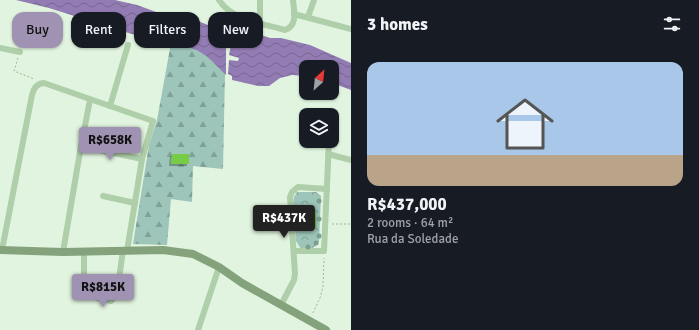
<!DOCTYPE html>
<meta charset="utf-8">
<style>
body{margin:0;font-family:Signika,sans-serif;background:#20242c;color:#f1f3f6;height:100vh;display:flex;flex-direction:column;font-size:15px;white-space:nowrap}
*{box-sizing:border-box;margin:0}
p{font-size:13px;color:#9ea1a6}
.icon{flex:none;width:22px;height:22px;fill:none;stroke:currentColor;stroke-width:2;stroke-linecap:round;stroke-linejoin:round}
.map{position:relative;flex:1;overflow:hidden}
.sheet{display:flex;flex-direction:column;background:#171b24;width:348px}
.sheet>*{flex:none}
.top-card{position:absolute;left:12px;top:12px;width:279px;height:36px;display:flex;gap:8px}
.needle{width:26px;rotate:27deg}
.controls{position:absolute;left:299px;top:60px;display:grid;gap:8px}
.controls a{display:grid;place-items:center;width:40px;height:40px;border-radius:8px;background:#171b24;box-shadow:0 1px 3px #0004;font-size:20px}
.price{position:absolute;translate:-50% -34px;padding:0 9px;border-radius:4px;background:#9f92b2;color:#111;font-size:13px;line-height:26px;filter:drop-shadow(0 1px 2px #0008)}
.price::after{content:'';position:absolute;left:50%;top:24px;width:12px;height:9px;margin-left:-6px;background:inherit;clip-path:polygon(0 0,100% 0,50% 100%)}
.price.active{background:#222;color:#fff}
ul{padding:0;list-style:none}
li{display:grid;align-content:center;gap:8px;height:212px;padding:0 16px}
li span{display:grid;place-items:center;height:124px;border-radius:12px;color:#555}
li>.icon{margin-inline-start:auto}
span .icon{width:72px;height:72px;fill:#fffc;stroke-width:1}
li b{font-size:17px}
h2{display:flex;justify-content:space-between;align-items:center;height:48px;padding:0 16px;font-size:17px}
.tag{padding:0 14px;border-radius:12px;background:#171b24;box-shadow:0 1px 3px #0004;font-size:14px;line-height:36px}
.tag.active{background:#9f92b2;color:#111}
main{display:flex;flex:1;min-height:0}
.map>svg:first-child{display:block}
.forest{fill:url(#forest-firs)}
.park{fill:url(#park-crowns)}
.water{fill:url(#water-waves)}
.building{fill:#77cc45;filter:url(#shadow)}
.lines{fill:none;stroke-linecap:round;stroke-linejoin:round}
.path{stroke:#9bba94;stroke-width:1;stroke-dasharray:2 2;stroke-linecap:butt}
.minor{stroke:#afceaa;stroke-width:6}
.secondary{stroke:#84a27b;stroke-width:8}
.tree{fill:#7d9f90}
</style>
<main>
<div class="map">
<svg width="351" height="330" viewBox="0 0 351 330">
<defs>
<pattern id="forest-firs" width="22" height="20" patternUnits="userSpaceOnUse"><rect width="22" height="20" fill="#9dc5ba"/><path d="M5 1l3.5 6h-7zM16 11l3.5 6h-7z" fill="#80a197"/></pattern>
<pattern id="park-crowns" width="20" height="18" patternUnits="userSpaceOnUse"><rect width="20" height="18" fill="#9dc5ba"/><path d="M2 6a3 3 0 1 1 6 0M12 15a3 3 0 1 1 6 0" fill="none" stroke="#80a197"/></pattern>
<pattern id="water-waves" width="16" height="10" patternUnits="userSpaceOnUse"><rect width="16" height="10" fill="#937cb3"/><path d="M0 5q4-4 8 0t8 0" fill="none" stroke="#786792"/></pattern>
<filter id="shadow"><feDropShadow dx="-2" dy="2" stdDeviation="0" flood-color="#0004"/></filter>
</defs>
<rect width="100%" height="100%" fill="#e1f4df"/>
<path class="forest" d="M171,43l21,4 15,8 18,18 -2,96 -30,-3 -1,36 -21,-3 -4,46 -34,-1 16,-99 8,-25z"/>
<path class="park" d="M297,192h19l5,4 -2,46c-4,7 -10,7 -18,7l-5,-8 -3,-38 1,-6z"/>
<g class="water">
<path d="M16,0h99l22,5 22,8 17,2 22,6 15,6 22,5 -9,14v29c-16,-16 -23,-26 -47,-30 -4,-1 -7,-2 -12,0l-118,-37z"/>
<path d="M241,31l4,2 13,1 12,4h11l29,7 41,18v27l-19,-7v-16h-26v9l-14,-1 -12,3 -11,8h-11l-26,-6v-4l-4,-2 1,-14 9,1 1,-3 -10,-3 2,-10 4,-9h7l1,-2z"/>
</g>
<g class="building">
<path d="M172,154h17v10h-18z"/>
<path d="M316,211v17h-8v-16z"/>
</g>
<g class="lines">
<g class="path">
<path d="M18,58l-4,13 20,8"/>
<path d="M332,224h19"/>
<path d="M313,313l7,-15 3,-11 1,-29"/>
</g>
<g class="minor">
<path d="M219,0c12,20 45,24 66,30 13,-4 9,-20 8,-30"/>
<path d="M294,14l57,15"/>
<path d="M308,17l6,-17"/>
<path d="M260,23v-23"/>
<path d="M0,48l20,4"/>
<path d="M110,106l18,-61"/>
<path d="M331,115v-1"/>
<path d="M81,146l61,13"/>
<path d="M328,154l23,6"/>
<path d="M103,196l32,7"/>
<path d="M2,250l30,-155c2,-7 4,-11 12,-12l109,38 -11,38 -15,92"/>
<path d="M84,251v41l3,3 24,6 6,-7 6,-44"/>
<path d="M294,251h30l5,-110"/>
<path d="M63,252l18,-106 9,-46"/>
<path d="M281,305l13,-25 1,-6 -5,-77 2,-5 6,-5 29,2"/>
<path d="M198,330l21,-63"/>
</g>
<path class="secondary" d="M0,250l63,2 100,-2 30,4 26,13 23,16 84,47"/>
</g>
<g class="tree">
<circle cx="319" cy="201" r="2.5"/>
<circle cx="319" cy="219" r="2.5"/>
<circle cx="319" cy="236" r="2.5"/>
<circle cx="316" cy="243" r="2.5"/>
<circle cx="308" cy="247" r="2.5"/>
</g>
</svg>
<div class="controls">
<a><svg class="needle" viewBox="-14 -14 28 28"><path d="M0-13l5 13h-10z" fill="#e53935"/><path d="M0 13l5-13h-10z" fill="#9ea1a6"/></svg></a>
<a><svg class="icon" aria-label="layers" viewBox="0 0 24 24"><path d="M12 4l9 5-9 5-9-5zM3 14l9 5 9-5"/></svg></a>
</div>
<b class="price" style="left:110px;top:161px">R$658K</b>
<b class="price active" style="left:284px;top:239px">R$437K</b>
<b class="price" style="left:103px;top:308px">R$815K</b>
<div class="top-card">
<a class="tag active">Buy</a>
<a class="tag">Rent</a>
<a class="tag">Filters</a>
<a class="tag">New</a>
</div>
</div>
<section class="sheet">
<h2>3 homes<svg class="icon" aria-label="filters" viewBox="0 0 24 24"><path d="M4 7h16M4 17h16"/><circle cx="9" cy="7" r="2"/><circle cx="15" cy="17" r="2"/></svg></h2>
<ul>
<li><span style="background:linear-gradient(#a9c7e8 75%,#b9a48a 0)"><svg class="icon" aria-label="home" viewBox="0 0 24 24"><path d="M3 11l9-7 9 7M6 9v11h12V9"/></svg></span><div><b>R$437,000</b><p>2 rooms · 64 m²</p><p>Rua da Soledade</p></div></li>
</ul>
</section>
</main>
